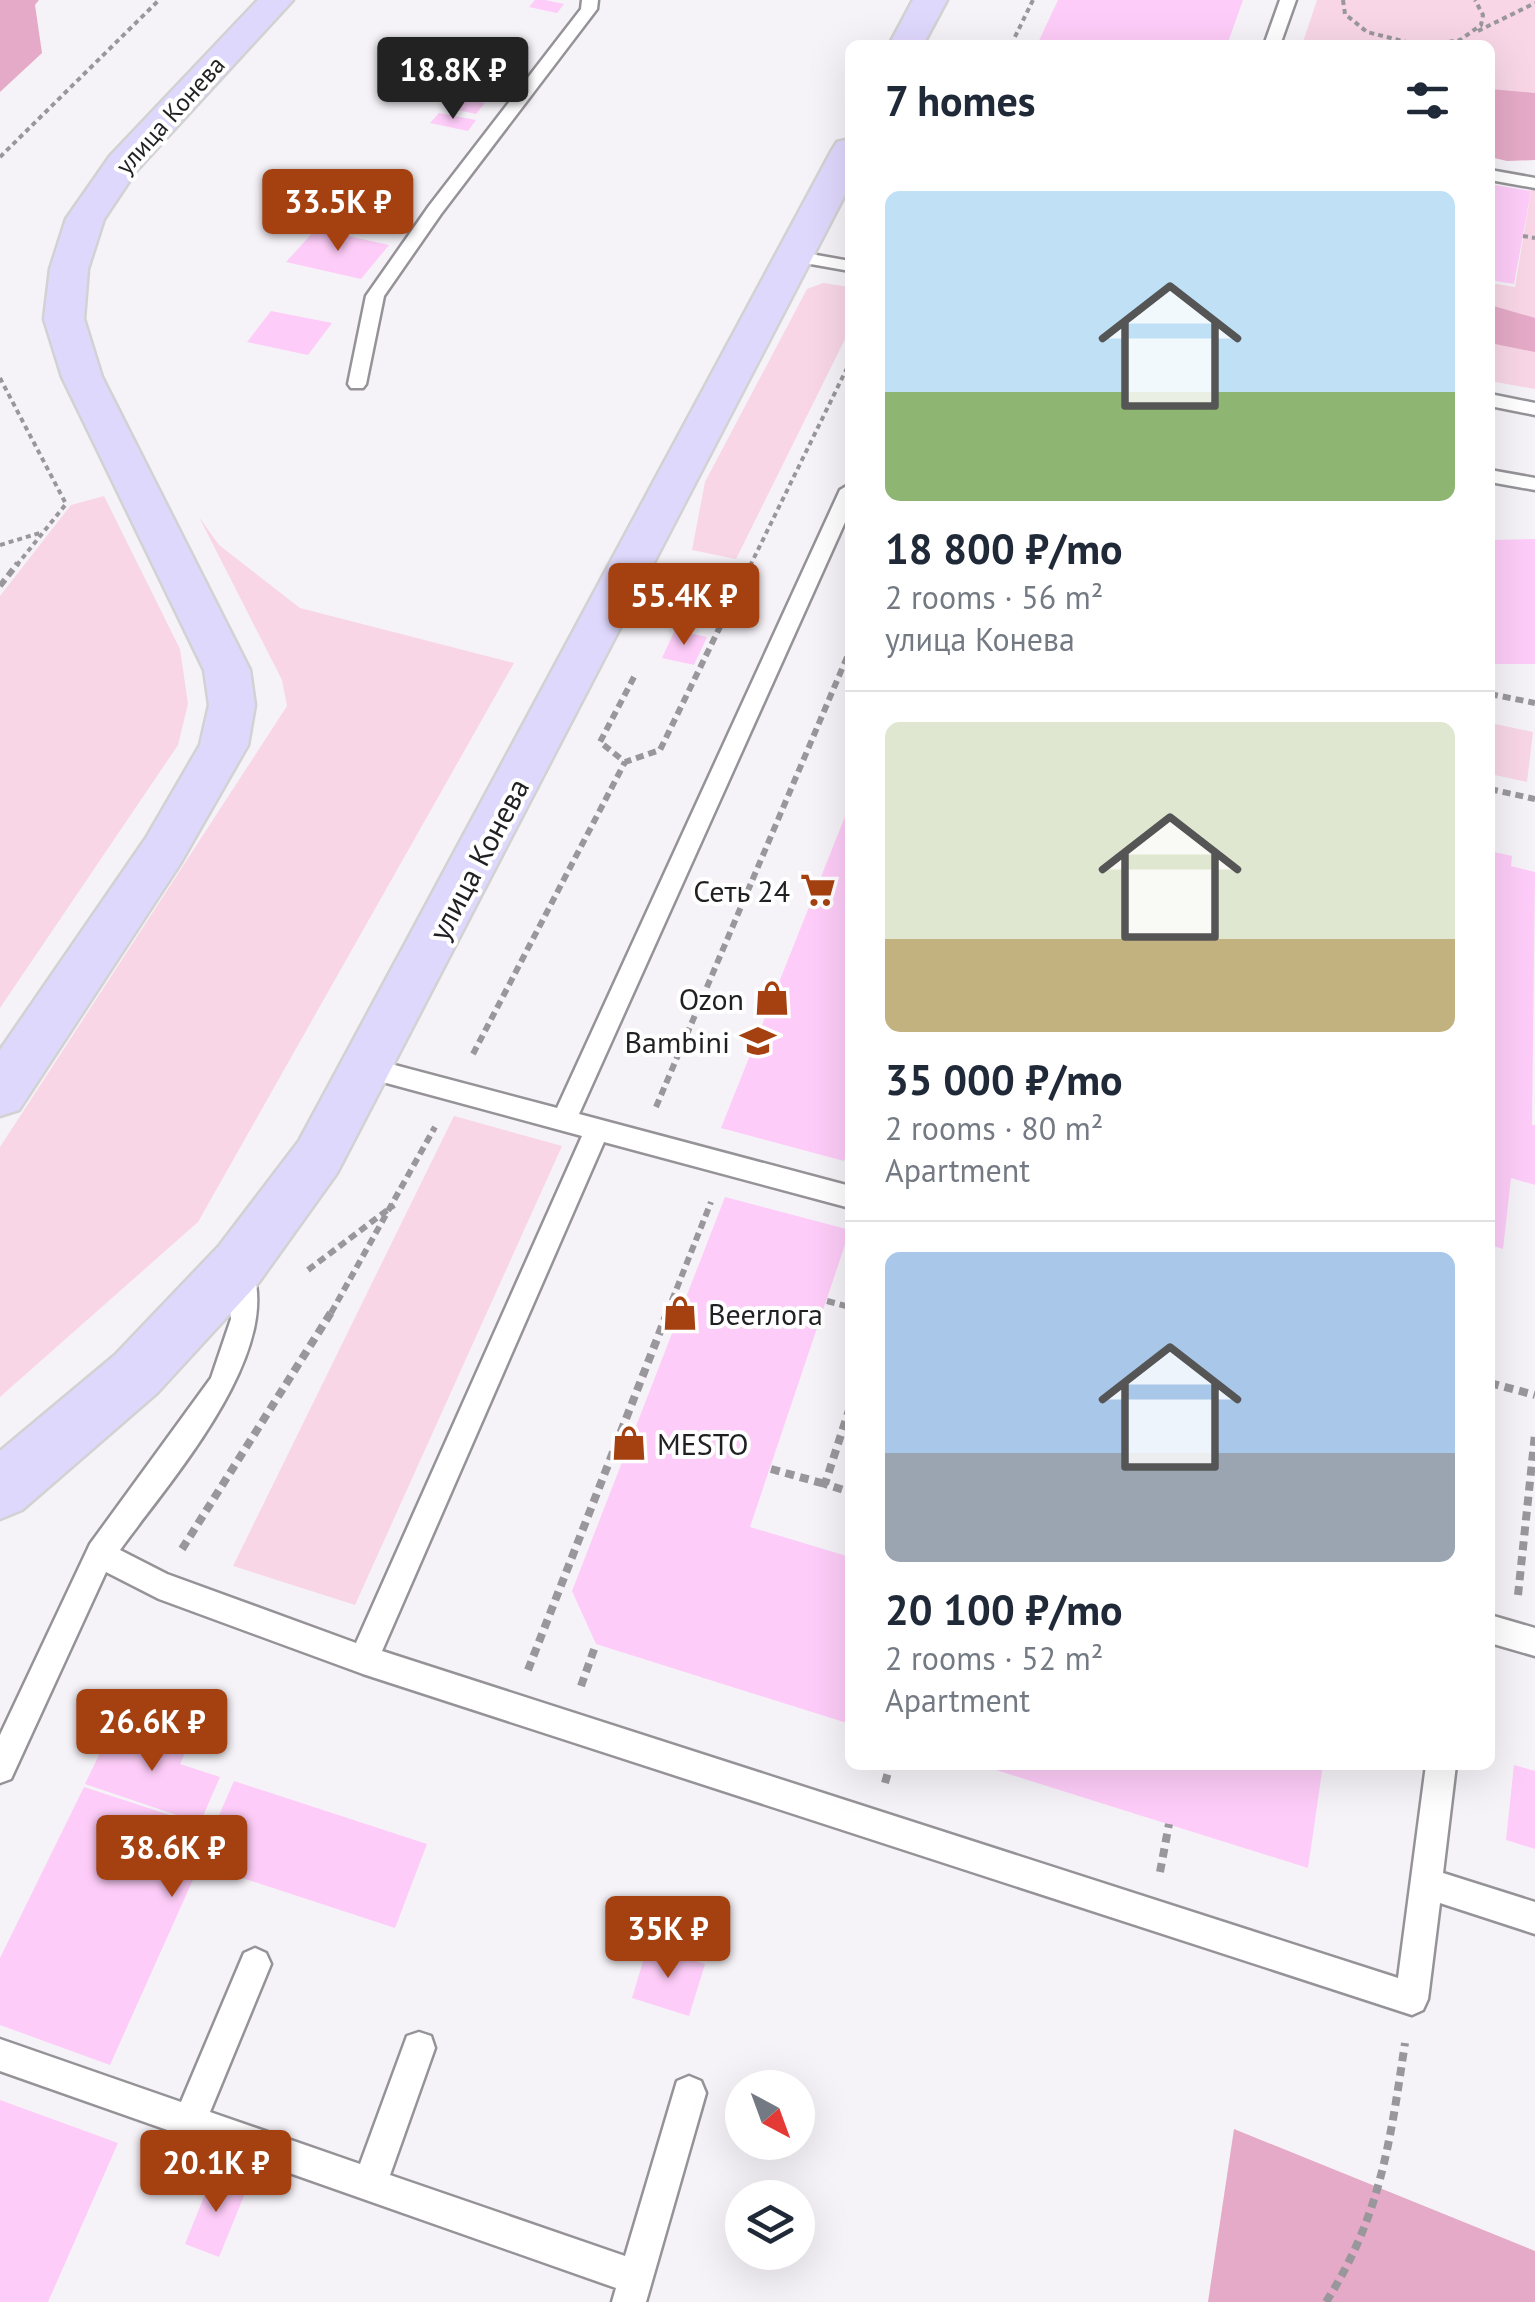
<!DOCTYPE html>
<meta charset="utf-8">
<style>
body{margin:0;font-family:"PT Sans",sans-serif;background:#f6f6f7;color:#1f2937;height:100vh;display:flex;flex-direction:column;font-size:38px;white-space:nowrap}
*{box-sizing:border-box;margin:0}
p{font-size:32px;color:#747a83}
.icon{flex:none;width:55px;height:55px;fill:none;stroke:currentColor;stroke-width:2;stroke-linecap:round;stroke-linejoin:round}
.map{position:relative;flex:1;overflow:hidden}
.panel{position:absolute;left:845px;top:40px;width:650px;height:1730px;display:flex;flex-direction:column;background:#fff;border-radius:15px;box-shadow:0 10px 40px #0002}
.panel>*{flex:none}
.needle{width:65px;rotate:139deg}
.tools{position:absolute;left:725px;top:2070px;display:grid;gap:20px}
.tools a{display:grid;place-items:center;width:90px;height:90px;border-radius:50%;background:#fff;box-shadow:0 10px 40px #0002;font-size:50px}
.price{position:absolute;translate:-50% -85px;padding:0 22px;border-radius:10px;background:#a54110;color:#fff;font-size:32px;line-height:65px;filter:drop-shadow(0 2px 5px #0008)}
.price::after{content:'';position:absolute;left:50%;top:60px;width:30px;height:22px;margin-left:-15px;background:inherit;clip-path:polygon(0 0,100% 0,50% 100%)}
.price.current{background:#222;color:#fff}
ul{padding:0;list-style:none}
li{display:grid;align-content:center;gap:20px;height:530px;padding:0 40px}
li+li{border-top:2px solid #e0e1e3}
li span{display:grid;place-items:center;height:310px;border-radius:15px;color:#555}
li>.icon{margin-inline-start:auto}
span .icon{width:180px;height:180px;fill:#fffc;stroke-width:1}
li b{font-size:42px}
h2{display:flex;justify-content:space-between;align-items:center;height:120px;padding:0 40px;font-size:42px}
.map>svg:first-child{display:block}
.green{fill:#f8d6e6}
.forest{fill:#e5aac7}
.building{fill:#fdccf8}
.lines{fill:none;stroke-linecap:round;stroke-linejoin:round}
.lane-casing{stroke:#969398;stroke-width:5}
.primary-casing{stroke:#d2d2d3;stroke-width:5}
.path-far2{stroke:#99979b;stroke-width:4;stroke-dasharray:5 4;stroke-linecap:butt}
.path-far1{stroke:#99979b;stroke-width:6;stroke-dasharray:8 5;stroke-linecap:butt}
.path{stroke:#99979b;stroke-width:8;stroke-dasharray:9 6;stroke-linecap:butt}
.lane{fill:#fff;fill-rule:evenodd}
.primary{fill:#dfd8fd;fill-rule:evenodd}
.labels{text-anchor:middle;dominant-baseline:central;stroke-width:8;stroke-linejoin:round;paint-order:stroke}
.far-street-label{font-size:25px;fill:#201f21;stroke:#fff}
.street-label{font-size:30px;fill:#201f21;stroke:#fff}
.poi-label{font-size:30px;fill:#201f21;stroke:#fff;text-anchor:end}
</style>
<div class="map">
<svg width="1535" height="2302" viewBox="0 0 1535 2302">
<rect width="100%" height="100%" fill="#f6f3f8"/>
<g class="green">
<path d="M1317,0h218v158l-45,-7v-106h-188z"/>
<path d="M1532,185l3,1v203l-45,-8v-98l25,4z"/>
<path d="M823,283l27,4v42l-114,230 -44,-9 13,-68 102,-193z"/>
<path d="M104,496l76,153 8,55 -10,41 -178,263v-412l71,-91z"/>
<path d="M199,517l20,28 81,63 214,55 -316,559 -198,175v-250l287,-441 -5,-26z"/>
<path d="M1490,723l43,9 -6,50 -37,-8z"/>
<path d="M454,1116l108,30 -207,459 -122,-39z"/>
</g>
<g class="forest">
<path d="M0,0h39l-4,5 7,48 -42,39z"/>
<path d="M1490,89l45,4v67l-28,1 -17,-4z"/>
<path d="M1490,305l45,13v34l-45,-9z"/>
<path d="M1234,2129l301,122v51h-327z"/>
</g>
<g class="building">
<path d="M535,0h10l19,4 -7,9 -28,-6z"/>
<path d="M1058,0h185l-16,45h-190z"/>
<path d="M463,86l32,6 -7,7 -31,-6z"/>
<path d="M453,97l32,6 -9,11 -32,-7z"/>
<path d="M439,113l37,7 -8,11 -38,-8z"/>
<path d="M1490,184l41,7 -17,93 -24,-4z"/>
<path d="M316,229l73,16 -28,34 -75,-17z"/>
<path d="M271,311l61,12 -24,32 -61,-13z"/>
<path d="M1535,539v125h-45v-124z"/>
<path d="M675,630l32,7 -13,28 -32,-7z"/>
<path d="M850,804v341l-6,16 -123,-33z"/>
<path d="M1490,851l22,5 -1,10 24,6 -3,253h3v60l-24,-7 -8,71 -13,-4z"/>
<path d="M725,1197l125,33 -100,297 100,30v167l-254,-80 -24,-53z"/>
<path d="M114,1724l73,24 -7,16 40,13 -20,46 -115,-39z"/>
<path d="M1323,1765l-15,103 -325,-102v-1z"/>
<path d="M1514,1765l21,6v78l-29,-9z"/>
<path d="M234,1781l193,63 -32,84 -195,-64 -90,201 -110,-40v-67l84,-171 129,42z"/>
<path d="M648,1945l57,19 -16,52 -57,-18z"/>
<path d="M0,2100l118,43 -70,159h-48z"/>
<path d="M214,2172l34,14 -29,71 -34,-13z"/>
</g>
<g class="lines">
<defs>
<g id="lane">
<path d="M582,0h16l-1,9 -156,205 -57,82 -18,88 -3,4h-12l-3,-4 18,-88 63,-90 152,-197z"/>
<path d="M1280,0h16l-16,45h-16z"/>
<path d="M1490,170l45,8v10l-45,-8z"/>
<path d="M794,251l56,10v10l-62,-11v-8z"/>
<path d="M1490,394l45,9v12l-45,-9z"/>
<path d="M1490,470l45,8v12l-45,-8z"/>
<path d="M850,484v27l-271,603 271,72v22l-246,-66 -222,509 1016,327 28,-213h30l-13,108 92,29v32l-95,-31 -12,96 -5,11 -11,5 -1049,-341 -204,-75 -53,-27 -95,207 -11,4v-48l90,-191 121,-166 20,-59 -4,-50 4,-8 9,-3 9,3c41,87 -81,222 -129,289l47,24 189,69 226,-507 -214,-58 -9,-3 -3,-7 3,-7 9,-3 189,50 283,-618z"/>
<path d="M1490,1615l45,13v28l-45,-13z"/>
<path d="M255,1948l11,5 5,11 -61,148 150,52 47,-128 12,-4 12,4 4,12 -45,127 235,81 52,-175 12,-5 12,5 5,12 -60,209h-34l4,-14 -616,-217v-32l181,63 63,-149z"/>
</g>
<g id="primary">
<path d="M258,0h35l-157,171 -32,48 -16,50 -4,50 18,58 148,293 5,35 -7,40 -68,119 -161,246 -19,6v-66l146,-212 54,-93 9,-40 -5,-35 -142,-293 -18,-58 6,-50 16,-50 44,-63z"/>
<path d="M913,0h34l-24,45h-34z"/>
<path d="M850,139v46l-513,988 -78,109 -102,111 -135,117 -22,9v-68l115,-96 104,-109 80,-105 533,-991 5,-8z"/>
</g>
</defs>
<use href="#lane" class="lane-casing"/>
<use href="#primary" class="primary-casing"/>
<g class="path-far2">
<path d="M1343,0l2,14 22,18 51,13"/>
<path d="M1478,31l57,-28"/>
<path d="M1011,45l22,-45"/>
<path d="M1431,45l29,-5 21,-15 2,-10 -8,-15"/>
<path d="M0,157l159,-157"/>
<path d="M1523,236l12,2"/>
<path d="M0,378l66,126 -50,62"/>
<path d="M0,545l43,-13"/>
<path d="M750,566l100,-204"/>
</g>
<g class="path-far1">
<path d="M0,586l18,-23"/>
<path d="M671,603l2,-5 69,-17"/>
<path d="M634,677l-34,65 25,20 35,-12 91,-187"/>
<path d="M1490,694l45,9"/>
<path d="M1490,789l45,10"/>
<path d="M473,1054l152,-292"/>
<path d="M656,1107l194,-457"/>
<path d="M308,1270l86,-65"/>
<path d="M827,1301l23,6"/>
<path d="M331,1313l104,-186"/>
<path d="M667,1313l44,-111"/>
</g>
<g class="path">
<path d="M1490,1383l45,12"/>
<path d="M850,1407l-25,77 25,8"/>
<path d="M771,1469l54,15"/>
<path d="M182,1549l150,-238"/>
<path d="M1518,1595l17,-161"/>
<path d="M528,1670l140,-359"/>
<path d="M581,1686l15,-42"/>
<path d="M885,1783l5,-18"/>
<path d="M1160,1872l9,-48"/>
<path d="M1326,2302c55,-87 64,-160 79,-259"/>
</g>
<use href="#lane" class="lane"/>
<use href="#primary" class="primary"/>
</g>
<defs>
<symbol id="supermarket-bare" viewBox="-9 -9 18 18"><path d="M-6-5.5h2.5l.6 2H6L4.5 2H-2.5L-4.4-4H-6ZM-1.5 3.2a1.3 1.3 0 1 0 .1 0ZM3 3.2a1.3 1.3 0 1 0 .1 0Z" fill="#a54110" stroke="#fff" stroke-width="2.5" paint-order="stroke"/></symbol>
<symbol id="shop-bare" viewBox="-9 -9 18 18"><path d="M-5-2.5h2.3a2.7 3.5 0 0 1 5.4 0H5L5.5 6h-11ZM-1.5-2.5h3a1.5 2.3 0 0 0-3 0Z" fill="#a54110" stroke="#fff" stroke-width="2.5" paint-order="stroke"/></symbol>
<symbol id="school-bare" viewBox="-9 -9 18 18"><path d="M0-5L7-2L0 1L-7-2ZM-4 1L0 2.5L4 1V4Q0 6-4 4Z" fill="#a54110" stroke="#fff" stroke-width="2.5" paint-order="stroke"/></symbol>
</defs>
<g fill-rule="evenodd">
<use href="#supermarket-bare" x="793" y="865" width="50" height="50"/>
<use href="#shop-bare" x="747" y="973" width="50" height="50"/>
<use href="#school-bare" x="733" y="1016" width="50" height="50"/>
<use href="#shop-bare" x="655" y="1288" width="50" height="50"/>
<use href="#shop-bare" x="604" y="1418" width="50" height="50"/>
</g>
<g class="labels">
<g class="far-street-label">
<text transform="translate(170 115) rotate(-48)">улица Конева</text>
</g>
<g class="street-label">
<text transform="translate(478 859) rotate(-62)">улица Конева</text>
</g>
<g class="poi-label">
<text x="790" y="890">Сеть 24</text>
<text x="744" y="998">Ozon</text>
<text x="730" y="1041">Bambini</text>
<text x="708" y="1313" text-anchor="start">Beerлога</text>
<text x="657" y="1443" text-anchor="start">MESTO</text>
</g>
</g>
</svg>
<div class="tools">
<a><svg class="needle" viewBox="-14 -14 28 28"><path d="M0-13l5 13h-10z" fill="#e53935"/><path d="M0 13l5-13h-10z" fill="#747a83"/></svg></a>
<a><svg class="icon" aria-label="layers" viewBox="0 0 24 24"><path d="M12 4l9 5-9 5-9-5zM3 14l9 5 9-5"/></svg></a>
</div>
<b class="price current" style="left:453px;top:122px">18.8K ₽</b>
<b class="price" style="left:338px;top:254px">33.5K ₽</b>
<b class="price" style="left:684px;top:648px">55.4K ₽</b>
<b class="price" style="left:152px;top:1774px">26.6K ₽</b>
<b class="price" style="left:172px;top:1900px">38.6K ₽</b>
<b class="price" style="left:668px;top:1981px">35K ₽</b>
<b class="price" style="left:216px;top:2215px">20.1K ₽</b>
<section class="panel">
<h2>7 homes<svg class="icon" aria-label="filters" viewBox="0 0 24 24"><path d="M4 7h16M4 17h16"/><circle cx="9" cy="7" r="2"/><circle cx="15" cy="17" r="2"/></svg></h2>
<ul>
<li><span style="background:linear-gradient(#bfe0f5 65%,#8fb573 0)"><svg class="icon" aria-label="home" viewBox="0 0 24 24"><path d="M3 11l9-7 9 7M6 9v11h12V9"/></svg></span><div><b>18 800 ₽/mo</b><p>2 rooms · 56 m²</p><p>улица Конева</p></div></li>
<li><span style="background:linear-gradient(#dfe7d0 70%,#c2b280 0)"><svg class="icon" aria-label="home" viewBox="0 0 24 24"><path d="M3 11l9-7 9 7M6 9v11h12V9"/></svg></span><div><b>35 000 ₽/mo</b><p>2 rooms · 80 m²</p><p>Apartment</p></div></li>
<li><span style="background:linear-gradient(#a9c7e8 65%,#9aa5b1 0)"><svg class="icon" aria-label="home" viewBox="0 0 24 24"><path d="M3 11l9-7 9 7M6 9v11h12V9"/></svg></span><div><b>20 100 ₽/mo</b><p>2 rooms · 52 m²</p><p>Apartment</p></div></li>
</ul>
</section>
</div>
